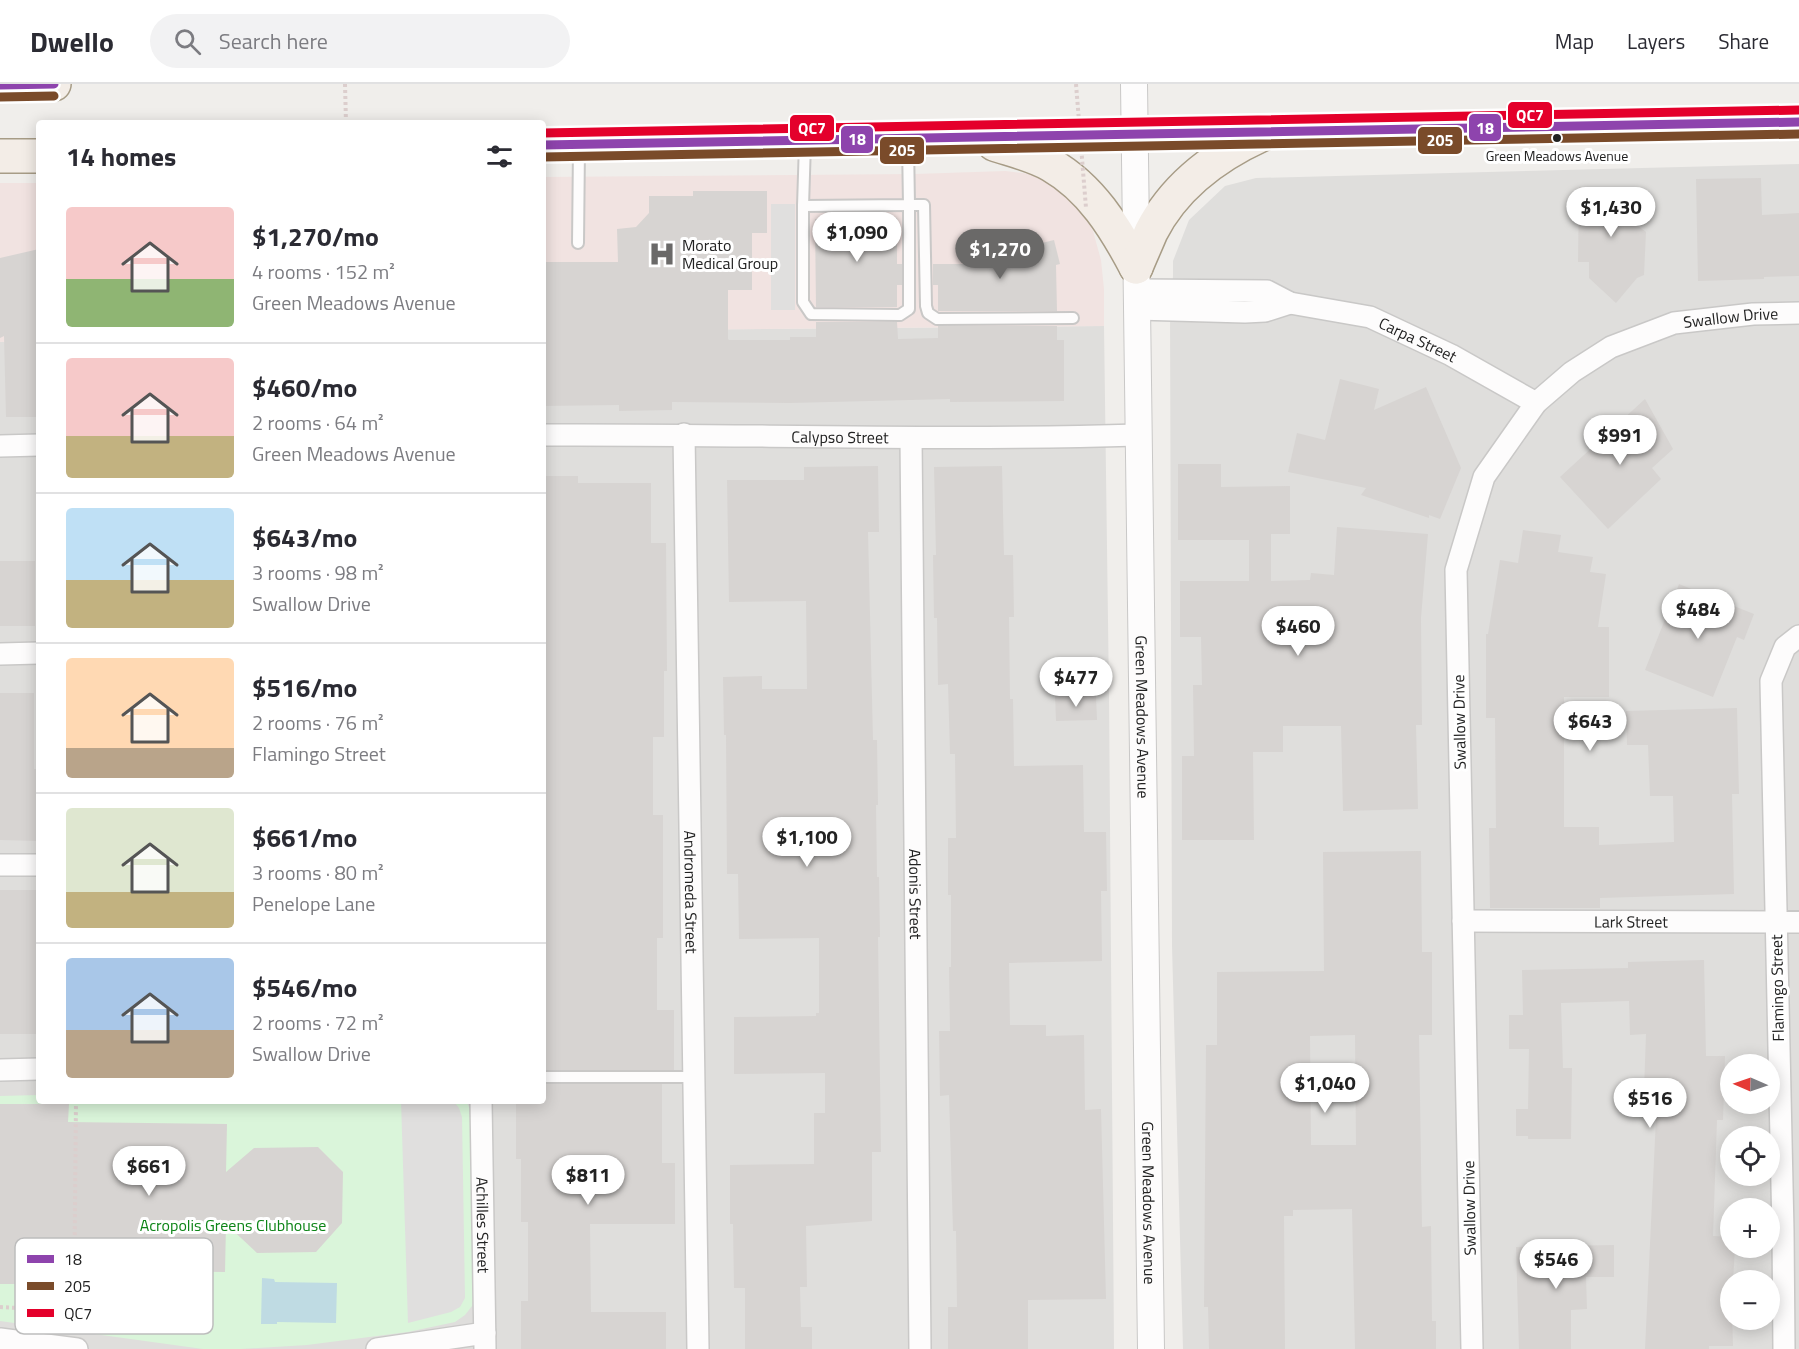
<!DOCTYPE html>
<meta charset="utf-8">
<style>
body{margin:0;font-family:"Titillium Web",sans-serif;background:#f2f2f3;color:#2b2b33;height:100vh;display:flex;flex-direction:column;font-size:22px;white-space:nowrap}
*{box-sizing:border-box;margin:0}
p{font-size:20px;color:#7c7c81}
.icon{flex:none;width:33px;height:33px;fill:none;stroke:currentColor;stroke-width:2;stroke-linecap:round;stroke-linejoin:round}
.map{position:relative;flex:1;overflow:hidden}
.side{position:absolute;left:36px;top:36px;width:510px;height:984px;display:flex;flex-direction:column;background:#fff;border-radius:6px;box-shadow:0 3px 15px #0003}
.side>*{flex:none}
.needle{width:39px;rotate:272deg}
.buttons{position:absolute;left:1720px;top:970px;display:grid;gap:12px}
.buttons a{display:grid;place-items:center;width:60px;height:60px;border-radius:50%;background:#fff;box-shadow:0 3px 15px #0003;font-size:30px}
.price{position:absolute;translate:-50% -51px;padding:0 14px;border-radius:21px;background:#fff;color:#222;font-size:20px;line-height:39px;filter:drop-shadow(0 2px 3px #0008)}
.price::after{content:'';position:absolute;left:50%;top:36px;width:18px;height:14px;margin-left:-9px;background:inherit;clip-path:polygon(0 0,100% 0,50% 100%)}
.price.current{background:#6a6968;color:#fff}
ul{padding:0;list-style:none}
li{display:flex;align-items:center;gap:18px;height:150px;padding:0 30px}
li+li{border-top:2px solid #e1e1e2}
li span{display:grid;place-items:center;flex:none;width:168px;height:120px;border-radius:6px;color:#555}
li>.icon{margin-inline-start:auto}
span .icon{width:72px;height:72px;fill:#fffc;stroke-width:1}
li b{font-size:26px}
h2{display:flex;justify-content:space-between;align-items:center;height:72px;padding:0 30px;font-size:26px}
header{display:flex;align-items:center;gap:36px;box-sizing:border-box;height:84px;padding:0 30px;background:#fff;border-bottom:2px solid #e1e1e2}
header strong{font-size:28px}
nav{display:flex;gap:33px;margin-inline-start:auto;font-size:21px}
.search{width:420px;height:54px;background:#f2f2f3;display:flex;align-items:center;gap:15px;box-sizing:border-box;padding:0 21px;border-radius:33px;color:#7c7c81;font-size:22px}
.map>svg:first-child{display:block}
.residential{fill:#dfdedc;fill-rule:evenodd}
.commercial{fill:#f1e3e1}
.park{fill:#daf5da}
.parking{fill:#e0dfde}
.water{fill:#bfdbe3}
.building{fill:#d7d4d2;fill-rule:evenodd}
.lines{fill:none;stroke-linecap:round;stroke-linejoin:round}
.service-casing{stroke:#c9c8c7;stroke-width:14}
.minor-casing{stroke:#c9c8c7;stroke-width:24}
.tertiary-casing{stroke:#c9c8c7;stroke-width:28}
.primary-casing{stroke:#a79c86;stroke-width:36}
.path{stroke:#dccecd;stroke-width:4;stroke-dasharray:3 3;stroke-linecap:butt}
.service{stroke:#fdfcfc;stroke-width:10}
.minor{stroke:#fdfcfc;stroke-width:21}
.tertiary{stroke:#fdfcfc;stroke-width:26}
.primary{stroke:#f3ede7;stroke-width:33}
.path-bridge{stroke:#dccecd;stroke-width:4;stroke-dasharray:3 3;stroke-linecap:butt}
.bus-1-casing{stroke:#fff;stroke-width:14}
.bus-2-casing{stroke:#fff;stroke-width:14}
.bus-3-casing{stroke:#fff;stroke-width:14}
.bus-1{stroke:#8e44ad;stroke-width:9}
.bus-2{stroke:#7a4b2a;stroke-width:9}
.bus-3{stroke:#e4002b;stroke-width:9}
.bus-dot{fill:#222;stroke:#fff;stroke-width:2}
.labels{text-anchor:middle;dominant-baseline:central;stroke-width:6;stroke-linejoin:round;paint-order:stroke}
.bus-label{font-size:14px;fill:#222;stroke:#fff}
.poi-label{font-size:16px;fill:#222;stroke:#fff;text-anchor:start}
.street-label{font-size:16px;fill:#222;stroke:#fff}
.park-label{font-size:16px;fill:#0c8416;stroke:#fff}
.key{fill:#fff;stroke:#bdbdbd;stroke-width:1.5}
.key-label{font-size:16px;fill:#222}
.line-badge{stroke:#fff;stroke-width:2}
.badge-label{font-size:16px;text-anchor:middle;font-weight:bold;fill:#fff}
</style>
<header>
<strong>Dwello</strong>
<div class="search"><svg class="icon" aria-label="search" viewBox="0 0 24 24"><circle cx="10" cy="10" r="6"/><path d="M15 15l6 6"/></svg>Search here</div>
<nav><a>Map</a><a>Layers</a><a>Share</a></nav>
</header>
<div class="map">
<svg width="1799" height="1265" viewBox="0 0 1799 1265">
<rect width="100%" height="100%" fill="#f0eeeb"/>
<g class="residential">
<path d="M1799,80v1185h-616l-11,-403 -2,-637 3,-33v-15l16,-41 36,-34 31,-8zM1731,981h39v39h-39zM1731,1053h39v39h-39zM1731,1125h39v39h-39zM1731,1197h39v39h-39z"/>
<path d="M1104,242l5,368 5,655h-1114v-1007l39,-1v760h504v-770z"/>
</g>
<g class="commercial">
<path d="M1005,87l25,3 27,14 23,19 13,24 8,29 3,29v37l-561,5v-154l372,-3z"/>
<path d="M0,99h39v158l-39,1z"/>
</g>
<path class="park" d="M39,1011v6h427l4,8 5,181 -3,16 -7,9 -10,7 -47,10 -101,13 -66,4h-38l-203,-28v-225z"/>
<g class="parking">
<rect x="771" y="120" width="24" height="106"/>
<path d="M401,1017h52l6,7 3,9 3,181 -5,9 -9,5 -43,11z"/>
</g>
<path class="water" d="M262,1194l12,1 1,3 62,1 -1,40 -59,-1v2h-16z"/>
<g class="building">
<path d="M1761,94l1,37 37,-2v63l-35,1v2l-66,2 -2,-102z"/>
<path d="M1579,103l59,1v38l8,6 -2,43 -7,3 -21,25 -27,-25v-16h-11z"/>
<path d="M693,107h74v42h-15v57h-24v49l1,1h61v-3h26v-15h81l1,17 40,-1v-12h119v14h7v61l-114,1v-3l-160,4 -118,-1v8l-53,1v-6l-76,1 1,-144h74l-1,-33 19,-2 13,-14v-17h44z"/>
<path d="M897,134v46h5v21h-5v22h-81l-1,-88z"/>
<path d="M1054,156l6,24 -4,1 1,46h-119v-26h-5v-21h36v-18h52l1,2z"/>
<path d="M39,165v168h-33l-2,-81 -4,2v-80z"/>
<path d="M1340,295l39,10 -5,21 52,-23 35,81 -21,51 -11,-4v3l-68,-23 5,-7 -78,-16 9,-39 28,7z"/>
<path d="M1645,315l28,50 -21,19 9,11 -53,50 -48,-52z"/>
<path d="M1178,380h43v23l69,-1v48h-19v47l39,-1 1,-7 23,2 3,-48 91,7 -7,84 1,107h-6l2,84 -75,2 -2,-85h-58v26h-30l1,88h-72v-84h12l-1,-71h9l-1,-48h-21v-56h69v-41h-71z"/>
<path d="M878,382l1,66h-11l5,208h4l1,65h-2l1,72h2l1,60h-2l3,215h-9v69l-66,5 1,61h-7l1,40h11v22h-67v-61h-11l-1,-64h-3v-59l84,-1v-51h11v-40l-91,1v-57l82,-1v-3h3v-75l-80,1 -1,-65h-11l-1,-139h-2l-1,-58 39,-1v13h45l-1,-88 -77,1 -2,-122h77v-13z"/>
<path d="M1002,382l2,89h9l1,62h-5l1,82h3l1,67 69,-1 1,67h22l1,59h-6l1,70 -93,2 1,62h36v11l38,-1 1,75 16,-1 5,190 -78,1v49h-80v-42h9l-1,-76h-3l-4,-136 -9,1 -1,-65h11l-1,-64h2v-72h-3v-57h8l-1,-84h-5l-2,-70 -10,1 -1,-67h-3l-1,-63h3l-2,-88z"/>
<path d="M543,392h35v7h73v60h15l1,128h-3v66h-11v78h10v123h-6v72h17v60h-131z"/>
<path d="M1523,446l38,5 -3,17 35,5 -3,15 16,2 -8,53h11v70h-45v130h35v18l75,-3 -1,-46h-23l-2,-51h-21l-1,-34 111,-3 2,86h-7l2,100 -134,4v10h-110l-1,-80h7l-1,-110h-9v-84h2l12,-74 18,3z"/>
<rect x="0" y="477" width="35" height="65"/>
<path d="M1679,500l75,30 -10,26 -7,-3 -24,60 -68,-27z"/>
<path d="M0,609h34v76h5l-1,72 -38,-1z"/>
<path d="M1055,611h41l1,25 -41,1z"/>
<path d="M1421,767l1,101h10v83h-13l3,192 9,-1 1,95h4v28h-81l-3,-140 -59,1v6h-9l1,133h-76l-1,-42h-4l2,-262h11v-73l107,-1 -1,-119zM1355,951l1,110h-45l-1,-109z"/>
<rect x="0" y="806" width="39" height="144"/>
<path d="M1704,876l2,96h19l-2,64h-6l-4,116 18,1v11h4l-2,33h-2l2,65h-24v3h-64l11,-231h-13l3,-84 -16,1 -1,-34 -68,2 2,65h9l-1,71h-43v-3h-12v-27h12l1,-60h-20v-34h14l-1,-45 106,-2v-6z"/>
<path d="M543,1000h119v79h13v61h-85l1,88h75v37h-145v-48h7v-79h-7v-63h-5v-58h27z"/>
<path d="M0,1020h69l-1,18 159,2 -1,48 28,-24 64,-1 25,25 -1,51 -26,29 -59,1 -31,-29 -1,48 -158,-2v14h-67z"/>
<path d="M1614,1161v32h-28l1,32 -16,1v39h-52l-3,-102z"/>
</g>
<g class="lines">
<defs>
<g id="service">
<path d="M805,59l-2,63 106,-1 -1,-62"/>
<path d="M803,122v96l8,12 89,1 9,-6v-104h15l2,101 2,7 9,6 136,-1"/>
<path d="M578,159l1,-95"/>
<path d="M543,993h151"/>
</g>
<g id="minor">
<path id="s1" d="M1136,206l131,1 23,12 80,14 81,38 85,48"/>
<path d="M1137,225l108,3 20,-1 25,-8"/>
<path id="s2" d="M684,350l14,915"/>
<path id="s3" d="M543,351c198,-1 397,6 595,0"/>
<path id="s4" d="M911,354l9,911"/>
<path d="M0,362l39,-1"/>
<path d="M0,570l39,-1"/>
<path d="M0,781h39"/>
<path id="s5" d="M1463,837l336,1"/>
<path d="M0,986l39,-1"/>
<path id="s6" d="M481,1017l4,248"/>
<path d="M0,1255l77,10"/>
<path d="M377,1265l108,-16"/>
<path id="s7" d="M1472,1265l-16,-779 28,-93 52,-74 36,-31 39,-25 63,-24 79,-9 46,-1"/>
<path d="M1784,1265l-1,-118 -12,-550 14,-34 14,-11"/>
</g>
<g id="tertiary">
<path id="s8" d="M1134,0l17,1265"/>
</g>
<g id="primary">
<path d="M0,1l54,-1"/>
<path d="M994,60c18,6 40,11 57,21 40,23 64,62 85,102"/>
<path d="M543,61l1256,-23"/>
<path d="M0,72h39"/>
<path d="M1136,183c5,-12 10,-23 15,-35 23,-45 64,-76 110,-97"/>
</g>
</defs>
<use href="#service" class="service-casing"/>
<use href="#minor" class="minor-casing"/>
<use href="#tertiary" class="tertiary-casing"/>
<use href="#primary" class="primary-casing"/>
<g class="path">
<path d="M345,0l1,39"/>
<path d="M0,1223l74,4 2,-210"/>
</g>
<use href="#service" class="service"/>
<use href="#minor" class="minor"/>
<use href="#tertiary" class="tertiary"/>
<use href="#primary" class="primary"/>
<path class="path-bridge" d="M1076,0l10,124"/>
<defs>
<g id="bus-1">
<path d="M0,1l54,-1"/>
<path d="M543,61l1256,-23"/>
</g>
<g id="bus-2">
<path d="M0,13l54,-1"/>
<path d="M543,73l1256,-23"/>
</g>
<path id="bus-3" d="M543,49l1256,-23"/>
</defs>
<use href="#bus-1" class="bus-1-casing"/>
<use href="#bus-2" class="bus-2-casing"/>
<use href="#bus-3" class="bus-3-casing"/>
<use href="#bus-1" class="bus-1"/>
<use href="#bus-2" class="bus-2"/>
<use href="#bus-3" class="bus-3"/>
</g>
<defs>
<symbol id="hospital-bare" viewBox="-9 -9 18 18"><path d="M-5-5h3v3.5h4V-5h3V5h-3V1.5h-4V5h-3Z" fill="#6a6968" stroke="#fff" stroke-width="2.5" paint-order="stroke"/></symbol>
</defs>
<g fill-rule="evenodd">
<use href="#hospital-bare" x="643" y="151" width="38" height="38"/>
</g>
<circle class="bus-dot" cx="1557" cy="54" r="5"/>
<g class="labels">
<g class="bus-label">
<text x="1557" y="71">Green Meadows Avenue</text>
</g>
<g class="poi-label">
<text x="682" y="161">Morato<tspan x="682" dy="18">Medical Group</tspan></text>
</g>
<g class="street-label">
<text stroke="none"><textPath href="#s7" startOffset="1185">Swallow Drive</textPath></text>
<text stroke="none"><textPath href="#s1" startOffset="291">Carpa Street</textPath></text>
<text stroke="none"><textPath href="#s3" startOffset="297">Calypso Street</textPath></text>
<text stroke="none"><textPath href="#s8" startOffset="633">Green Meadows Avenue</textPath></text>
<text transform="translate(1459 638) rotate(-91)">Swallow Drive</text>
<text stroke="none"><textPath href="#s2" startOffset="458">Andromeda Street</textPath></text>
<text stroke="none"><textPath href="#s4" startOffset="456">Adonis Street</textPath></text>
<text stroke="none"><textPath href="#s5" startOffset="168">Lark Street</textPath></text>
<text transform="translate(1777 904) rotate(-91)">Flamingo Street</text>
<text stroke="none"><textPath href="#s8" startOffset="1119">Green Meadows Avenue</textPath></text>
<text transform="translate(1469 1124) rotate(-91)">Swallow Drive</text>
<text stroke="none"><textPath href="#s6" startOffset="124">Achilles Street</textPath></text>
</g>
<g class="park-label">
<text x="233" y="1141">Acropolis Greens Clubhouse</text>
</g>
</g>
<rect x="15" y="1154" width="198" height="96" rx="9" class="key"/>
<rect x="27" y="1171" width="27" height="8" fill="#8e44ad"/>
<rect x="27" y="1198" width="27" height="8" fill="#7a4b2a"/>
<rect x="27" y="1225" width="27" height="8" fill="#e4002b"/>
<g class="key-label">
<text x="64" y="1181">18</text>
<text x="64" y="1208">205</text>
<text x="64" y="1235">QC7</text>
</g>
<g class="line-badge">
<rect x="1507" y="17" width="46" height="28" rx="6" fill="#e4002b"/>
<rect x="1468" y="29" width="34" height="29" rx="6" fill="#8e44ad"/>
<rect x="789" y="30" width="46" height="28" rx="6" fill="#e4002b"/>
<rect x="840" y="41" width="34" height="29" rx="6" fill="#8e44ad"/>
<rect x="1417" y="42" width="46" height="29" rx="6" fill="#7a4b2a"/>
<rect x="879" y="52" width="46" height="29" rx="6" fill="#7a4b2a"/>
</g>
<g class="badge-label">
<text x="1530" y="37">QC7</text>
<text x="1485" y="50">18</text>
<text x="812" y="50">QC7</text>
<text x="857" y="61">18</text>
<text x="1440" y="62">205</text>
<text x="902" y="72">205</text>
</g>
</svg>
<div class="buttons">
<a><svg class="needle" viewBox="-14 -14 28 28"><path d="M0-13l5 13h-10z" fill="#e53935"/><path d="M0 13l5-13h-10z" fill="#7c7c81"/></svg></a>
<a><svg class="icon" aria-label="locate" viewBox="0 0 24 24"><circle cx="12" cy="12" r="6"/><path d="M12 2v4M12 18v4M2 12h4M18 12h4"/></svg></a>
<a>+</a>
<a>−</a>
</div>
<b class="price" style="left:1611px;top:154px">$1,430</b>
<b class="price" style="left:857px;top:179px">$1,090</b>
<b class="price current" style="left:1000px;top:196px">$1,270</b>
<b class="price" style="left:1620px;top:382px">$991</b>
<b class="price" style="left:1698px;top:556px">$484</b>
<b class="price" style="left:1298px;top:573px">$460</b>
<b class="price" style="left:1076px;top:624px">$477</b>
<b class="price" style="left:1590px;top:668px">$643</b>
<b class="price" style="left:807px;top:784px">$1,100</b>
<b class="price" style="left:1325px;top:1030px">$1,040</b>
<b class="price" style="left:1650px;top:1045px">$516</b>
<b class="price" style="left:149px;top:1113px">$661</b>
<b class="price" style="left:588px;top:1122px">$811</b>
<b class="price" style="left:1556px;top:1206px">$546</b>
<section class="side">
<h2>14 homes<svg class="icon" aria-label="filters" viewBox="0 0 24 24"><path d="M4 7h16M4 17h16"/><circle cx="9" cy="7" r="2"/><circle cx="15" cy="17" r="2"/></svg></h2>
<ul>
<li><span style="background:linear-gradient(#f6c9c9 60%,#8fb573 0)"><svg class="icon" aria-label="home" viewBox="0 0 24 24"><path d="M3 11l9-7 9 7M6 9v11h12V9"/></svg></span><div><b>$1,270/mo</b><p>4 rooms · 152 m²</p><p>Green Meadows Avenue</p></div></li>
<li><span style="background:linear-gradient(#f6c9c9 65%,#c2b280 0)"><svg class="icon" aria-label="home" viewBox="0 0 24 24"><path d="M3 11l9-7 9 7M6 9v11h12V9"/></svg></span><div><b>$460/mo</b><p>2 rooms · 64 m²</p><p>Green Meadows Avenue</p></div></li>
<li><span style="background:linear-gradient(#bfe0f5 60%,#c2b280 0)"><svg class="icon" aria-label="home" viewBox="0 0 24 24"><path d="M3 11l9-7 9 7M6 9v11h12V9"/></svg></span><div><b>$643/mo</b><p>3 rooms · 98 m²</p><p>Swallow Drive</p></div></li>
<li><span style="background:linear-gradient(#ffd9b3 75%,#b9a48a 0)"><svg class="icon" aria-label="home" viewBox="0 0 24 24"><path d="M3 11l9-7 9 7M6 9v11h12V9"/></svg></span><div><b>$516/mo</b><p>2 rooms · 76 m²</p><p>Flamingo Street</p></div></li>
<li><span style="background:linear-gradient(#dfe7d0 70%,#c2b280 0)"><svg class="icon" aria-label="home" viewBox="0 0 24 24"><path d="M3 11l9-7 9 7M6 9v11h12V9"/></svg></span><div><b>$661/mo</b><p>3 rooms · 80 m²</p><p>Penelope Lane</p></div></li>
<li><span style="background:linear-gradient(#a9c7e8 60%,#b9a48a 0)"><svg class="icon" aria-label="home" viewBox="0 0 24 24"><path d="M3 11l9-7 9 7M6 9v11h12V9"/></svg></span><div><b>$546/mo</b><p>2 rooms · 72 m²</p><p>Swallow Drive</p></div></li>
</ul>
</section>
</div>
